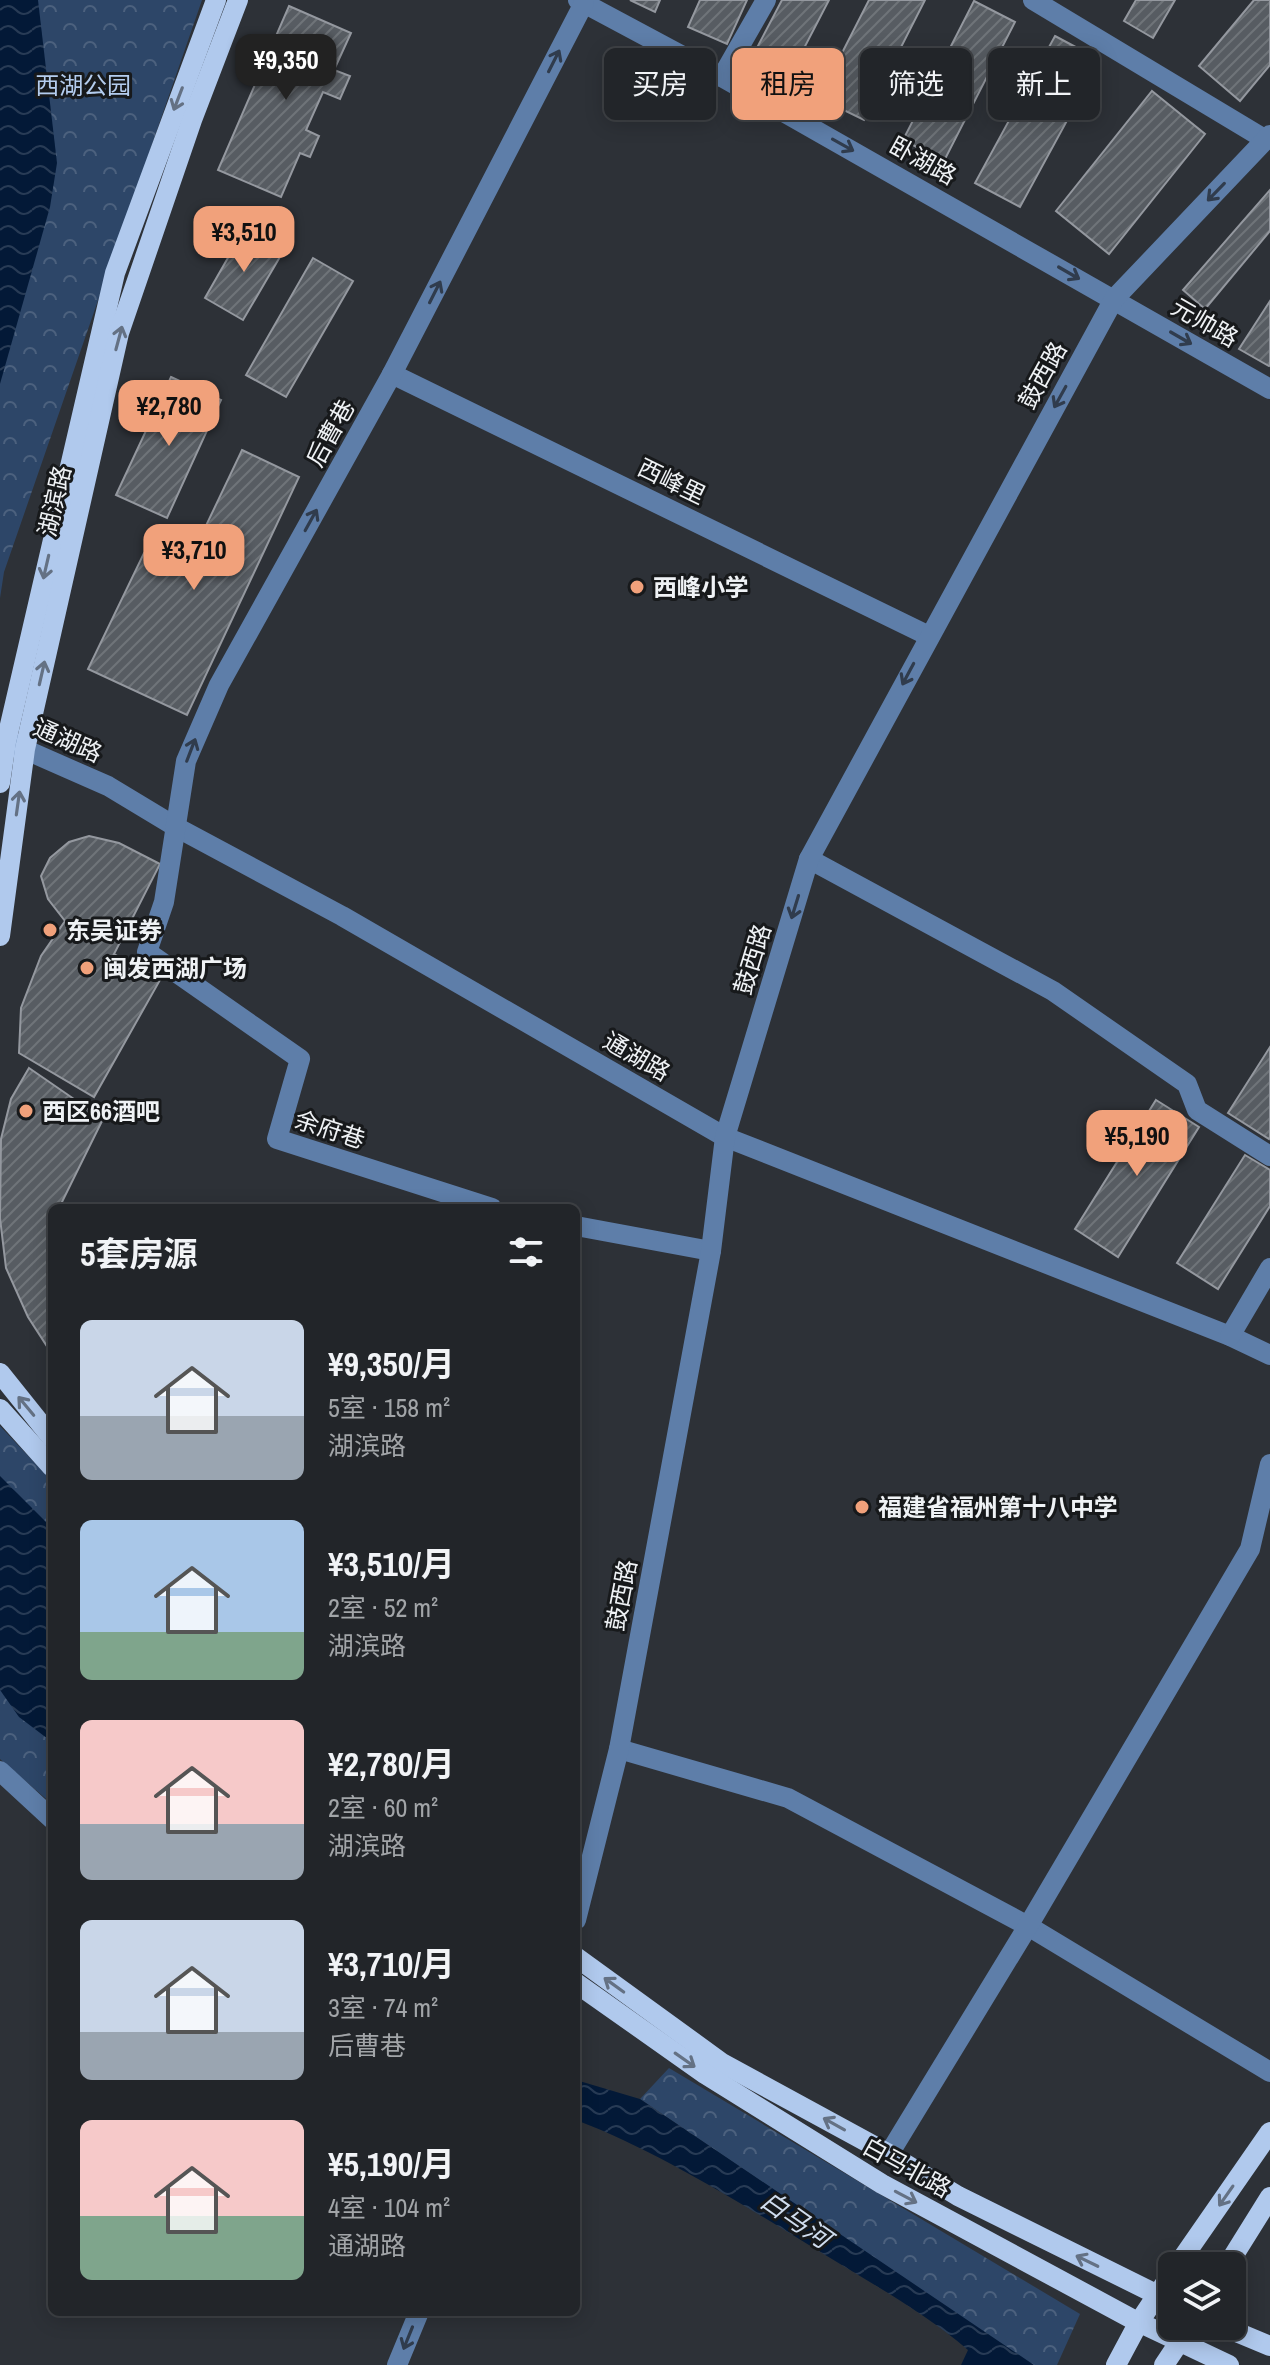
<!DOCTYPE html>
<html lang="zh">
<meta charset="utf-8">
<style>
body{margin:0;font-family:"Archivo Narrow","Noto Sans SC",sans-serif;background:#2a2d31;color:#f1f3f6;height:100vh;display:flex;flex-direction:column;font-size:30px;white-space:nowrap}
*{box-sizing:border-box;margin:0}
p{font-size:26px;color:#a2a5a8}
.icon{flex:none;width:44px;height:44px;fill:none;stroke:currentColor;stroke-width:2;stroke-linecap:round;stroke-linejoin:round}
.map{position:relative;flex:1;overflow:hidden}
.details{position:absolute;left:48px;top:1204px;width:532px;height:1112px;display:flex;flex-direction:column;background:#222529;border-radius:12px;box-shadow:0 4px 20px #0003,0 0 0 2px #3f4246}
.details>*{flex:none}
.banner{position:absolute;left:604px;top:48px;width:546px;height:72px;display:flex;gap:16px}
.buttons{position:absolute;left:1158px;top:2252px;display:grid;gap:16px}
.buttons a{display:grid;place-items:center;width:88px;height:88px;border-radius:12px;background:#222529;box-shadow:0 4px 20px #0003,0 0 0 2px #3f4246;font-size:40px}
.price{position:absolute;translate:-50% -68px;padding:0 18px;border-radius:16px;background:#f1a17b;color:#111;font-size:26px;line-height:52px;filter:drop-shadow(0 2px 4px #0008)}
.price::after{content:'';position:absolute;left:50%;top:48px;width:24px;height:18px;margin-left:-12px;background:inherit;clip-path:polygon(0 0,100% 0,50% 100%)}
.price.on{background:#222;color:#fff}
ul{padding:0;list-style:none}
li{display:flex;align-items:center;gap:24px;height:200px;padding:0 32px}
li span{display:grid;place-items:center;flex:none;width:224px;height:160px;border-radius:12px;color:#555}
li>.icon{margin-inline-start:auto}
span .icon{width:96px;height:96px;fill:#fffc;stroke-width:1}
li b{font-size:34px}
h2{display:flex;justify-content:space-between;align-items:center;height:96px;padding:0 32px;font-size:34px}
.chip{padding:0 28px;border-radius:12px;background:#222529;box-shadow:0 4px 20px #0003,0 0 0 2px #3f4246;font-size:28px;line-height:72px}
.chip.on{background:#f1a17b;color:#111}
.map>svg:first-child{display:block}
.park{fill:url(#park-crowns)}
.water{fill:url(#water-waves)}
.building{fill:url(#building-hatch);stroke:#94989f;stroke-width:2}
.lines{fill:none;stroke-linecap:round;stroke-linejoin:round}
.minor{stroke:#5e7ea9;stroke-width:20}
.major{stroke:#b0c9ed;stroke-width:20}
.oneway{stroke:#303c4d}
.oneway2{stroke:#647184}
.poi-dot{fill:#f1a17b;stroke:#17191b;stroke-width:3}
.labels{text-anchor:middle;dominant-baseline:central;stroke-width:6;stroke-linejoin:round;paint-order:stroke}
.park-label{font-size:24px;fill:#b4cdef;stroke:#17191b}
.street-label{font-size:24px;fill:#eff2f5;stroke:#17191b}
.poi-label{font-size:24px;font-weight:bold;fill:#eff2f5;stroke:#17191b;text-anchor:start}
.water-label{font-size:26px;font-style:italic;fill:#d0ddee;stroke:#17191b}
</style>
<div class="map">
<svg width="1270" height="2365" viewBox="0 0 1270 2365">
<defs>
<pattern id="park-crowns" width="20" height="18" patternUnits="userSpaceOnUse" patternTransform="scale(2)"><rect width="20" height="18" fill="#2d4668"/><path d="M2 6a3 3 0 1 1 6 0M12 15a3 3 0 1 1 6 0" fill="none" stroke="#4c617e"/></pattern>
<pattern id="water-waves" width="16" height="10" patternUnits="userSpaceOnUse" patternTransform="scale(2)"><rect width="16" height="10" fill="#031937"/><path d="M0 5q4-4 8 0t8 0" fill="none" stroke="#283b55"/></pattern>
<pattern id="building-hatch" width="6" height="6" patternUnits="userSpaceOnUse" patternTransform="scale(2)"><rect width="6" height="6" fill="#575c62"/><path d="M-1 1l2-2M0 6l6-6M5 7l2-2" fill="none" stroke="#6f7479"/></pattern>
</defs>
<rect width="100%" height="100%" fill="#2d3137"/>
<g class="park">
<path d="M0,0h202l-198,572 -4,26z"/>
<path d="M0,1426l52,55v323l-52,-45z"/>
<path d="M669,2068l411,246 -23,51h-25l-392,-266z"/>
</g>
<g class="water">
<path d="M0,0h38l19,163 -7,44 -50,177z"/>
<path d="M0,1476l52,52v214l-33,-25 -19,-27z"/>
<path d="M576,2080l64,19 394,266h-73l7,-15c-44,-38 -96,-66 -146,-97 -77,-47 -162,-101 -246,-133z"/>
</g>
<g class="building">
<path d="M630,0h30l-5,12z"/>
<path d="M700,0h47l-20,44 -39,-17z"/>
<path d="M782,0h47l-43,83 -37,-20z"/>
<path d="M869,0h56l-61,120 -45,-22z"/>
<path d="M1136,0h39l-22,38 -29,-17z"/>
<path d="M1254,0h16v65l-30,36 -41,-35z"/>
<path d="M974,1l41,21 -71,139 -41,-21z"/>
<path d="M289,6l62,27 -17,37 16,6 -10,23 -17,-7 -17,38 13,6 -9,21 -10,-4 -19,44 -63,-27z"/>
<path d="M1055,36l45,24 -80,147 -45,-24z"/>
<path d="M1152,91l53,43 -96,120 -53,-43z"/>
<path d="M1270,190v41l-65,78 -22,-19z"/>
<path d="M245,228l39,22 -41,70 -38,-22z"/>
<path d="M313,258l40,23 -67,116 -40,-22z"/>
<path d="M1270,301v64l-1,1 -30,-17z"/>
<path d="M171,377l50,23 -54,118 -51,-23z"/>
<path d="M242,450l57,27 -112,238 -99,-46 56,-116 40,19z"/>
<path d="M89,836l30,7 41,21 -46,90 46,26 -66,117 -75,-44 2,-45 20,-52 24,-35 -17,-22 -7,-23 9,-18 19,-16z"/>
<path d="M1270,1047v90l-1,2 -41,-26z"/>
<path d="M29,1068l74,51 -44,89h-7v146l-24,-37 -22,-49 -6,-50 1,-79 10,-40z"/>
<path d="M1156,1100l43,27 -81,130 -43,-28z"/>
<path d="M1245,1155l25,15v36l-52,83 -41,-26z"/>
</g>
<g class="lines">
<g class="minor">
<path d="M578,0l144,77 548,312"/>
<path d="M1033,0l233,140"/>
<path d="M722,77l44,-77"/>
<path d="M392,374l537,262"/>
<path d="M10,743l98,43 68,41 166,89 383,221 505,199 40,19"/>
<path d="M809,859l244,132 134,93 10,26 73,46"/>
<path d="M492,1208l-215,-69 23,-80 -153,-107 17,-50 22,-141 33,-76 173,-311 192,-371"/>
<path d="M576,1226l135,25"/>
<path d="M1230,1336l40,-68"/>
<path d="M619,1749l169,49 240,128 242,146"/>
<path d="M0,1771l52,48"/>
<path d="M576,1920l43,-171 92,-498 14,-114 84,-278 305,-560 156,-164"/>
<path d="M889,2154l139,-228 222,-377 20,-85"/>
<path d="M397,2365l22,-53"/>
</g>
<g class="major">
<path d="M0,783l6,-41 109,-469 101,-273"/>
<path d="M0,936l25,-187 94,-416 73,-213 46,-120"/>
<path d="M0,1373l52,65"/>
<path d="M0,1409l52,58"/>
<path d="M576,1957l146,106 167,91 69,42 214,106"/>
<path d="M576,1983l129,91 177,110 252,136 95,45"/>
<path d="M1177,2266l93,-134"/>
<path d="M1227,2266l43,-69"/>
<path d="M1222,2326l48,20"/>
<path d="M1116,2365l23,-43 33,-49"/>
<path d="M1164,2365l26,-39"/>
</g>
</g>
<defs><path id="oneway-shaft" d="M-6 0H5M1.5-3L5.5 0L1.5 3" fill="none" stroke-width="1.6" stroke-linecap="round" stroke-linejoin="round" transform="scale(2)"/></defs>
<g class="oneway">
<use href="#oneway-shaft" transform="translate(554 61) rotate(-63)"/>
<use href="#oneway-shaft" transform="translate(843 145) rotate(29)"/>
<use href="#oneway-shaft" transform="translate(1216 192) rotate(134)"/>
<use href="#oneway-shaft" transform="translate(1069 273) rotate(30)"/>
<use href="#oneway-shaft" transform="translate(435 292) rotate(-63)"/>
<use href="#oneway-shaft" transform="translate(1181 338) rotate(30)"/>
<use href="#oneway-shaft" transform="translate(1060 397) rotate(119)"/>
<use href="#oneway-shaft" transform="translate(311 520) rotate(-61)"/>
<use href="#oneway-shaft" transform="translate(908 674) rotate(118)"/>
<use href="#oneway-shaft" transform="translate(191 750) rotate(-69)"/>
<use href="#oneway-shaft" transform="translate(795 907) rotate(107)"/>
<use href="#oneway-shaft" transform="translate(408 2338) rotate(112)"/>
</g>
<g class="oneway2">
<use href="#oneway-shaft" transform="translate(178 99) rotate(111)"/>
<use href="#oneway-shaft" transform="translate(119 338) rotate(-75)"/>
<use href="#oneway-shaft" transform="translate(46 567) rotate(103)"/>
<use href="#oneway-shaft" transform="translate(42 673) rotate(-77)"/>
<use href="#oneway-shaft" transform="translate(18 803) rotate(-82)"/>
<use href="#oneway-shaft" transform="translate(26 1406) rotate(-130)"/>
<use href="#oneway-shaft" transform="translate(614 1985) rotate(-144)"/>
<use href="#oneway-shaft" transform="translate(685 2060) rotate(35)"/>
<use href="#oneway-shaft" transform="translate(834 2124) rotate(-151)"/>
<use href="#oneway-shaft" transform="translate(1226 2196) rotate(125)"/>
<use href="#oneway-shaft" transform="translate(906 2197) rotate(28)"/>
<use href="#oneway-shaft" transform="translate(1087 2261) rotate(-154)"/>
</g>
<g class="poi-dot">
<circle cx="637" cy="587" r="8"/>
<circle cx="50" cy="930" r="8"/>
<circle cx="87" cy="968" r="8"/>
<circle cx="26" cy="1111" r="8"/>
<circle cx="862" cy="1507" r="8"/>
</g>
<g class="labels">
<g class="park-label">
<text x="83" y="85">西湖公园</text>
</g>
<g class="street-label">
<text transform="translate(923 160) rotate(29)">卧湖路</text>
<text transform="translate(1205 322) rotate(30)">元帅路</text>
<text transform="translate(1042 375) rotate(-61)">鼓西路</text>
<text transform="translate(330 433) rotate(-61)">后曹巷</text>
<text transform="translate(672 481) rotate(26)">西峰里</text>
<text transform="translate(54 501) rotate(-77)">湖滨路</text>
<text transform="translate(68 740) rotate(24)">通湖路</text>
<text transform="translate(752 959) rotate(-73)">鼓西路</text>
<text transform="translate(637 1056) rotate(30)">通湖路</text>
<text transform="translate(330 1129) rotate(18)">余府巷</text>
<text transform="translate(621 1595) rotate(-79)">鼓西路</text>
<text transform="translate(907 2167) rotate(29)">白马北路</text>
</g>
<g class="poi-label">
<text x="653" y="587">西峰小学</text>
<text x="66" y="930">东吴证券</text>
<text x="103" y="968">闽发西湖广场</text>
<text x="42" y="1111">西区66酒吧</text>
<text x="878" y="1507">福建省福州第十八中学</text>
</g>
<g class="water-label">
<text transform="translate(796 2219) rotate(35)">白马河</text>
</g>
</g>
</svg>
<div class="buttons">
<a><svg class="icon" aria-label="layers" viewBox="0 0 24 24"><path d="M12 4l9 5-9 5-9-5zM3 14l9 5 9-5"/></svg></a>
</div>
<b class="price on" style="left:286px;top:102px">¥9,350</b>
<b class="price" style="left:244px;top:274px">¥3,510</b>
<b class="price" style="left:169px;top:448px">¥2,780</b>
<b class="price" style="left:194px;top:592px">¥3,710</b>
<b class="price" style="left:1137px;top:1178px">¥5,190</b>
<div class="banner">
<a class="chip">买房</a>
<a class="chip on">租房</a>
<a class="chip">筛选</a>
<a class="chip">新上</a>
</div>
<section class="details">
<h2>5套房源<svg class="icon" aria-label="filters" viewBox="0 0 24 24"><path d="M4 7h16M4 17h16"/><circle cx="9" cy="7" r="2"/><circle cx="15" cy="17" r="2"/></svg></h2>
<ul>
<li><span style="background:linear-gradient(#c9d6e8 60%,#9aa5b1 0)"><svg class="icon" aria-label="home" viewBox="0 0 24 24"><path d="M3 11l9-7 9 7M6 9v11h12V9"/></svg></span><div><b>¥9,350/月</b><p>5室 · 158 m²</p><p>湖滨路</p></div></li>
<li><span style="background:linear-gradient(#a9c7e8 70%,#7fa58c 0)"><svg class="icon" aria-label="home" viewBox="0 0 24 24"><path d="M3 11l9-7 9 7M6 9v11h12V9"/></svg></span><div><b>¥3,510/月</b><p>2室 · 52 m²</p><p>湖滨路</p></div></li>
<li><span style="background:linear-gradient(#f6c9c9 65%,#9aa5b1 0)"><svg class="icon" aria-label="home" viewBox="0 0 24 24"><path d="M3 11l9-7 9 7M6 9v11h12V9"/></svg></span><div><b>¥2,780/月</b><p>2室 · 60 m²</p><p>湖滨路</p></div></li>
<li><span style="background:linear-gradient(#c9d6e8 70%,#9aa5b1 0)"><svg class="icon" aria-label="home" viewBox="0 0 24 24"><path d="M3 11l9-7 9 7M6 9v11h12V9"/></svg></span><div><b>¥3,710/月</b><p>3室 · 74 m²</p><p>后曹巷</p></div></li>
<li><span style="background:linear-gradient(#f6c9c9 60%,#7fa58c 0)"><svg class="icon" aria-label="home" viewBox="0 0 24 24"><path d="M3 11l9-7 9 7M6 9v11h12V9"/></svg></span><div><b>¥5,190/月</b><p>4室 · 104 m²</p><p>通湖路</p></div></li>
</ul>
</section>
</div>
